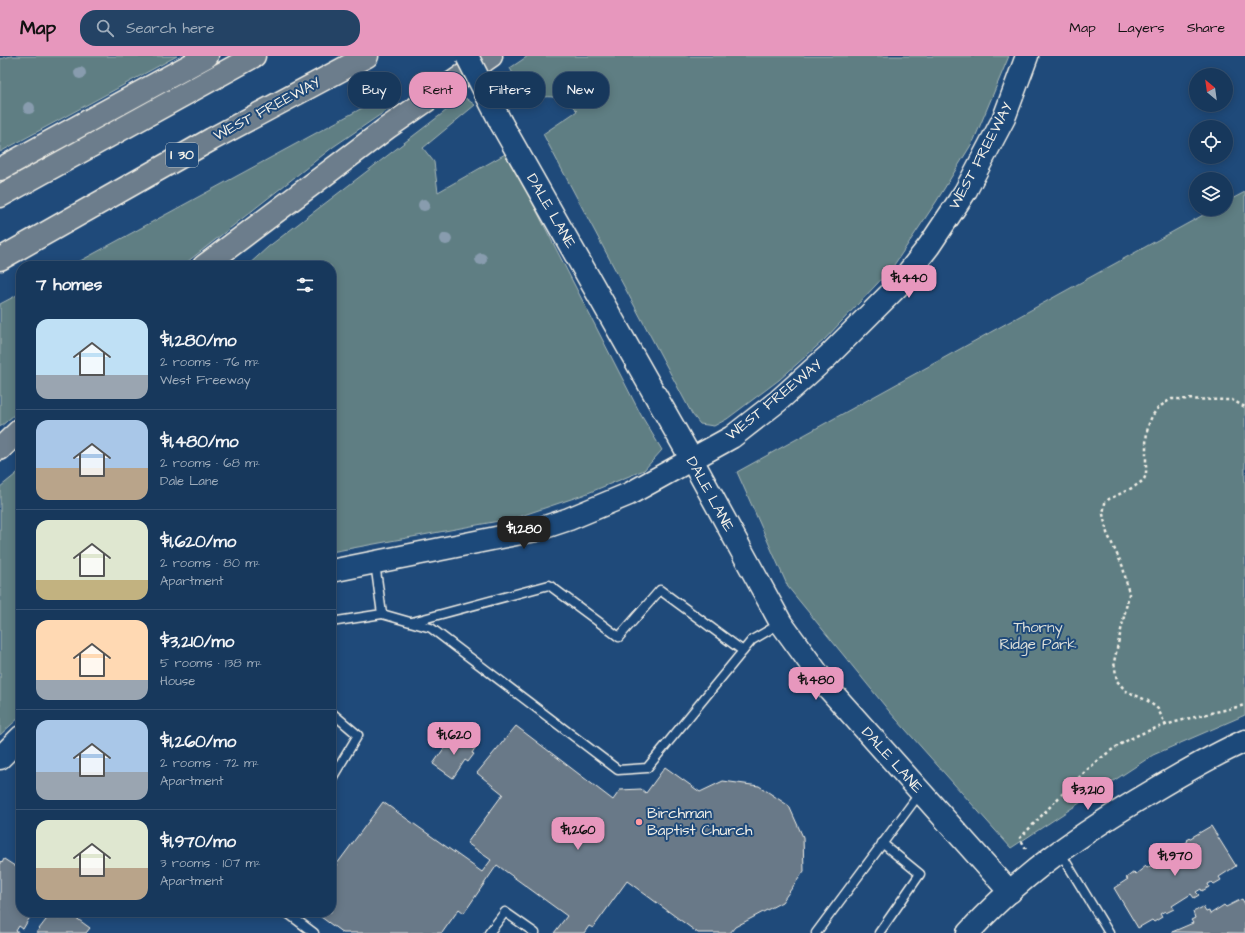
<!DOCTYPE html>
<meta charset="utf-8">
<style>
body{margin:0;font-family:"Architects Daughter",sans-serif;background:#244365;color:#f1f3f6;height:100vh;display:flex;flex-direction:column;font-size:15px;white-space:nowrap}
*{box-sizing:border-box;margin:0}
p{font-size:13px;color:#9eacbb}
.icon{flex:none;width:22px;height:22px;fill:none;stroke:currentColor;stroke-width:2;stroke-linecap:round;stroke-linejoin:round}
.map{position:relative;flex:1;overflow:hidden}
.details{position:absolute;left:16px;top:205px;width:320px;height:656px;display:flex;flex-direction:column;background:#17385c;border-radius:16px;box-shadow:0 2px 10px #0003,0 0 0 1px #365272}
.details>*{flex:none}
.banner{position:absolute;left:348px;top:16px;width:380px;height:36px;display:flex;gap:8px}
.needle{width:26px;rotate:331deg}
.tools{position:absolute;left:1189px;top:12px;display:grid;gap:8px}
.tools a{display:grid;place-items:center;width:44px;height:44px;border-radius:50%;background:#17385c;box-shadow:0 2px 10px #0003,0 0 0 1px #365272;font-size:20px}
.price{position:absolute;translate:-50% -34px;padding:0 9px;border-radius:8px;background:#e797bd;color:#111;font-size:13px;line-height:26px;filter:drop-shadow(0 1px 2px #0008)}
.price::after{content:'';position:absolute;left:50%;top:24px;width:12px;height:9px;margin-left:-6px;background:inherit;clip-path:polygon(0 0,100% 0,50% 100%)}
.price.on{background:#222;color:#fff}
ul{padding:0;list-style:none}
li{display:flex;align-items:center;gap:12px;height:100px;padding:0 20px}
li+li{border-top:1px solid #365272}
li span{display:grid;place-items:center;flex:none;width:112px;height:80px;border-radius:12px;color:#555}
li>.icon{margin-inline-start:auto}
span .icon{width:48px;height:48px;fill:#fffc;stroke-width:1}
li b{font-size:17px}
h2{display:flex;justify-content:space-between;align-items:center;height:48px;padding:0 20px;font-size:17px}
.pill{padding:0 14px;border-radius:16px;background:#17385c;box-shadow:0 2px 10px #0003,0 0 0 1px #365272;font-size:14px;line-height:36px}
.pill.on{background:#e797bd;color:#111}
header{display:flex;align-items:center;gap:24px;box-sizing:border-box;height:56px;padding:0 20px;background:#e797bd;color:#111}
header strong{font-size:19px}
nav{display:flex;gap:22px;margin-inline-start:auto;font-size:14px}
.search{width:280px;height:36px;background:#244365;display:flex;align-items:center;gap:10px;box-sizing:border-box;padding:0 14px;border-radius:16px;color:#9eacbb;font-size:15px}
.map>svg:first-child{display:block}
.green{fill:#5e7e83;stroke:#a9b8b6}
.building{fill:#697988;stroke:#f4f1e8}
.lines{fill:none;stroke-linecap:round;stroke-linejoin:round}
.lane-casing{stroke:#f4f1e8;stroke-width:11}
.secondary-casing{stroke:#f4f1e8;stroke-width:25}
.highway-casing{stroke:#f4f1e8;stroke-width:25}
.path{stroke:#f4f1e8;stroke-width:2.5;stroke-dasharray:3 3;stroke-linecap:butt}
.lane{stroke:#1f4a7a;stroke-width:8}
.secondary{stroke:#1f4a7a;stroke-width:22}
.highway{stroke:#6c7d8c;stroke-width:22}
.secondary-bridge-casing{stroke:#f4f1e8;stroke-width:25;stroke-linecap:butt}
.secondary-bridge{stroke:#1f4a7a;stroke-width:22}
.tree{fill:#889cae}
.poi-dot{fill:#ff9aa2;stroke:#1f4a7a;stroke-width:1.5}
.labels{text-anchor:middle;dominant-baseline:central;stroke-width:4;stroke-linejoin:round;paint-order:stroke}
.shield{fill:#1f4a7a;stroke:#b4bfc7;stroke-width:1}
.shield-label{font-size:14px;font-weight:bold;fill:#f4f1e8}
.street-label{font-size:15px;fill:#f4f1e8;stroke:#1f4a7a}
.park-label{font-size:15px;fill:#dee0d9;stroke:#1f4a7a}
.poi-label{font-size:15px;fill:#f4f1e8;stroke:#1f4a7a;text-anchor:start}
</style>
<header>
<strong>Map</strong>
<div class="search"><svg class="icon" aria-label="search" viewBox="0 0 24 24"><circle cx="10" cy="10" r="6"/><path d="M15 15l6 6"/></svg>Search here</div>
<nav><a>Map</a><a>Layers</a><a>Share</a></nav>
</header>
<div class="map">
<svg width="1245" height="877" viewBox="0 0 1245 877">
<rect width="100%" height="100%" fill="#1f4a7a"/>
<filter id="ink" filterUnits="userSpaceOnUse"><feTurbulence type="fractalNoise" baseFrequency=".025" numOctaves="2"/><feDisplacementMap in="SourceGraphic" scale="8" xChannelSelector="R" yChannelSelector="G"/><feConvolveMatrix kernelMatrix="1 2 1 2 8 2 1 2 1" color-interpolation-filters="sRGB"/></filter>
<g filter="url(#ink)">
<g class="green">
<path d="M11,0h166l-177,96v-93z"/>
<path d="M528,0h481l-35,84 -38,62 -44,66 -68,72 -45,40 -52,39 -13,7 -14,-2 -8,-10 -149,-280 34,-23c-16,-18 -29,-15 -51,-12l-16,-31z"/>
<path d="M388,38l5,12 -60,41 -151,119h-111z"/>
<path d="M464,41l11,8 -52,43 11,14 4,30 69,-39 134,262 21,35 -18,20 -61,25 -68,23 -184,34v-286h-84l21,-19z"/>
<path d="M1245,136v523l-92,40 -142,93 -122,-137 -101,-124 -51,-115 477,-263h12v-7z"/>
<path d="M21,237v116l-21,18v-123z"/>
<path d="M21,414v246l-21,19v-248z"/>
</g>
<g class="building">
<path d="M516,670l97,74 7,-10 21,-1 5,4 19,-26 35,25 23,-11 36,5 30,20 14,31 1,34 -22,31 -47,25 -5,6h-32l-71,-52 -34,47 -4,-2 -5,7h-30l13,-17 -70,-51 -33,48 -5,-4 -17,24h-99l-29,-21h17v-40l52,-70 99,70 9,-12 -24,-17 36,-49 -26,-21z"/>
<path d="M454,678l21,14 -3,5 2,1 -6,8 -3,-2 -12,18 -20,-14z"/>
<path d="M1211,770l25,40 -17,11 2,3 -7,4 -2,-2 -4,2 1,3 -7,4 -1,-2 -5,3 3,3 -5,3 -3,-4 -19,12 2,3 -8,4 -1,-2 -5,3 2,3 -8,5 -2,-2 -14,8 -24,-40 14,-9 -2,-1 8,-6 2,2 10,-8 1,2 28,-18 -1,-2 6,-4 1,2 7,-5 -1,-1z"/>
<path d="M4,803l17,11v42h12l-10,17 -4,-3 -3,5 3,2h-19v-72l2,2z"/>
<path d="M1242,843l3,5v29l-73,-1 21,-9 -2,-3 4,-2 -2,-6 10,-5 3,5 3,-1 1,3 14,-9 2,2z"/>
<path d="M65,856h3l22,16 -4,5h-50l13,-17 3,3 3,-3 4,3z"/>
</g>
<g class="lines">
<defs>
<g id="lane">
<path d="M382,558l49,14 187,142 29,-2 105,-128 29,-17"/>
<path d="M331,566l51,-8 -7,-51"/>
<path d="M412,566l137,-37 70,52 41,-47 83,61"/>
<path d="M331,656l27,23 -27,45"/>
<path d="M1060,796l49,81"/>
<path d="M286,856l28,21"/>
<path d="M489,877l16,-21 30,21"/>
<path d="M816,877l104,-140"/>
<path d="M879,877l41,-59 -38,-31"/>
</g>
<g id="secondary">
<path d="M501,67l191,337 89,163 48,66 181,203"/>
<path d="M331,515l205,-41 33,-11 60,-25 103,-57 46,-36 50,-45 69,-69 32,-41 36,-54 39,-74 23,-62"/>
<path d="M0,702l21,-21"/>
<path d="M968,877c52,-58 117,-102 183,-141 30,-18 62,-37 94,-51"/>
</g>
<g id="highway">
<path d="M0,113l207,-113"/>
<path d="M0,140l254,-140"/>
<path d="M0,203l212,-120 155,-83"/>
<path d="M204,210l183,-138 104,-72"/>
<path d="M0,393l21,-20"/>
</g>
</defs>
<use href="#lane" class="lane-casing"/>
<use href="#secondary" class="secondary-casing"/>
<use href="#highway" class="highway-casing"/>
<g class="path">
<path d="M1166,670l-8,-17 -10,-8 -22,-10 -9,-10 -3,-19 15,-68 -6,-27 -16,-34 -4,-19 2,-11 4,-4c8,-4 30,-13 35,-20 3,-5 2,-11 2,-17 0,-27 -2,-50 26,-63l60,1 13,7"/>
<path d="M1026,793l-6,-11c31,-31 70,-78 108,-98 31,-17 82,-26 117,-35"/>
</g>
<use href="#lane" class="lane"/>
<use href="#secondary" class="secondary"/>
<use href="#highway" class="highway"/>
<defs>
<path id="secondary-bridge" d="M467,0l34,67"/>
</defs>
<use href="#secondary-bridge" class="secondary-bridge-casing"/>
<use href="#secondary-bridge" class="secondary-bridge"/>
</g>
<g class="tree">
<circle cx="80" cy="17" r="6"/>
<circle cx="29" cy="52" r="6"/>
<circle cx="424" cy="149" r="6"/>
<circle cx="446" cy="183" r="6"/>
<circle cx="481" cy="203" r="6"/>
</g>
</g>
<circle class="poi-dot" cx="639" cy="766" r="4"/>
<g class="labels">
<rect class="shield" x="166" y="87" width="32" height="24" rx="3"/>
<g class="shield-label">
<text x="182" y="99">I 30</text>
</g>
<g class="street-label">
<text transform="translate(267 53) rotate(-28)">WEST FREEWAY</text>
<text transform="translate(981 100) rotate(-62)">WEST FREEWAY</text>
<text transform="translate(551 155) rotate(60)">DALE LANE</text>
<text transform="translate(774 344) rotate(-39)">WEST FREEWAY</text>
<text transform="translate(710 438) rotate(61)">DALE LANE</text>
<text transform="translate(892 704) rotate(48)">DALE LANE</text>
</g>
<g class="park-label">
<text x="1038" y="571">Thorny<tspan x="1038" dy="17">Ridge Park</tspan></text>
</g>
<g class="poi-label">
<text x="647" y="757">Birchman<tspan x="647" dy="17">Baptist Church</tspan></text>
</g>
</g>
</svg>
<div class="tools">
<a><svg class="needle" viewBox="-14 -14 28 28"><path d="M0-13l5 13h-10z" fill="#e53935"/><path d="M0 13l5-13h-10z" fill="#9eacbb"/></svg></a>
<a><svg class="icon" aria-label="locate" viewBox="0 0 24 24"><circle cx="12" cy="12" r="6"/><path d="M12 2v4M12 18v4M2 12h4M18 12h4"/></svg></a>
<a><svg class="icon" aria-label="layers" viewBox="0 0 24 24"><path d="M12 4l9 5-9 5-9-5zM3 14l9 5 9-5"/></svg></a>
</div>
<b class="price" style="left:909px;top:243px">$1,440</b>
<b class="price on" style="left:524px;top:494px">$1,280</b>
<b class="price" style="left:816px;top:645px">$1,480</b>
<b class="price" style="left:454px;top:700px">$1,620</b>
<b class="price" style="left:1088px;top:755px">$3,210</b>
<b class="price" style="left:578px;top:795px">$1,260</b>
<b class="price" style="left:1175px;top:821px">$1,970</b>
<div class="banner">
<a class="pill">Buy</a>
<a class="pill on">Rent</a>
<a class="pill">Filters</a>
<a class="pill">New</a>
</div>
<section class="details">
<h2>7 homes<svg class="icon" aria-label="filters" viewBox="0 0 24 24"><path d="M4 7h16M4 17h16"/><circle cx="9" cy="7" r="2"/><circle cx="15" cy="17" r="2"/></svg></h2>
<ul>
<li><span style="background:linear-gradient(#bfe0f5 70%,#9aa5b1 0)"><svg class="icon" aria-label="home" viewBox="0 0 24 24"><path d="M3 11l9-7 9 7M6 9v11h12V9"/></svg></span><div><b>$1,280/mo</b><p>2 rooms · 76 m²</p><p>West Freeway</p></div></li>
<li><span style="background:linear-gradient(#a9c7e8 60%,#b9a48a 0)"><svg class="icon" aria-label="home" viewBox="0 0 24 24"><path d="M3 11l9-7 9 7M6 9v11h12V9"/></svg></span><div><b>$1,480/mo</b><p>2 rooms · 68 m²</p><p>Dale Lane</p></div></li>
<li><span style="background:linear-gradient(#dfe7d0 75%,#c2b280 0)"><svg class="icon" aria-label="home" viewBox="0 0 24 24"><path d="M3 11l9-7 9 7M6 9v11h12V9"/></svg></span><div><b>$1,620/mo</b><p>2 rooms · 80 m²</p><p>Apartment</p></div></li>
<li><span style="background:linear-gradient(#ffd9b3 75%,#9aa5b1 0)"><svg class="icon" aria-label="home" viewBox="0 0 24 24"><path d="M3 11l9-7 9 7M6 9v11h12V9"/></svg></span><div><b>$3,210/mo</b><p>5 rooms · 138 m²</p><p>House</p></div></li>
<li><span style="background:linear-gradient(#a9c7e8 65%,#9aa5b1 0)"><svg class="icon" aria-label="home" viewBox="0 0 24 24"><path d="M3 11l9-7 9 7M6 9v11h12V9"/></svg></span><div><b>$1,260/mo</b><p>2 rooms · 72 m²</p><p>Apartment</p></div></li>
<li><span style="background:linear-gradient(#dfe7d0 60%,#b9a48a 0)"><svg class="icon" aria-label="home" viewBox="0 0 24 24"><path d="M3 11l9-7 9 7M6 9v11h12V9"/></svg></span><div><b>$1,970/mo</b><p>3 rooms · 107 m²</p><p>Apartment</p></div></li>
</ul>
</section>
</div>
